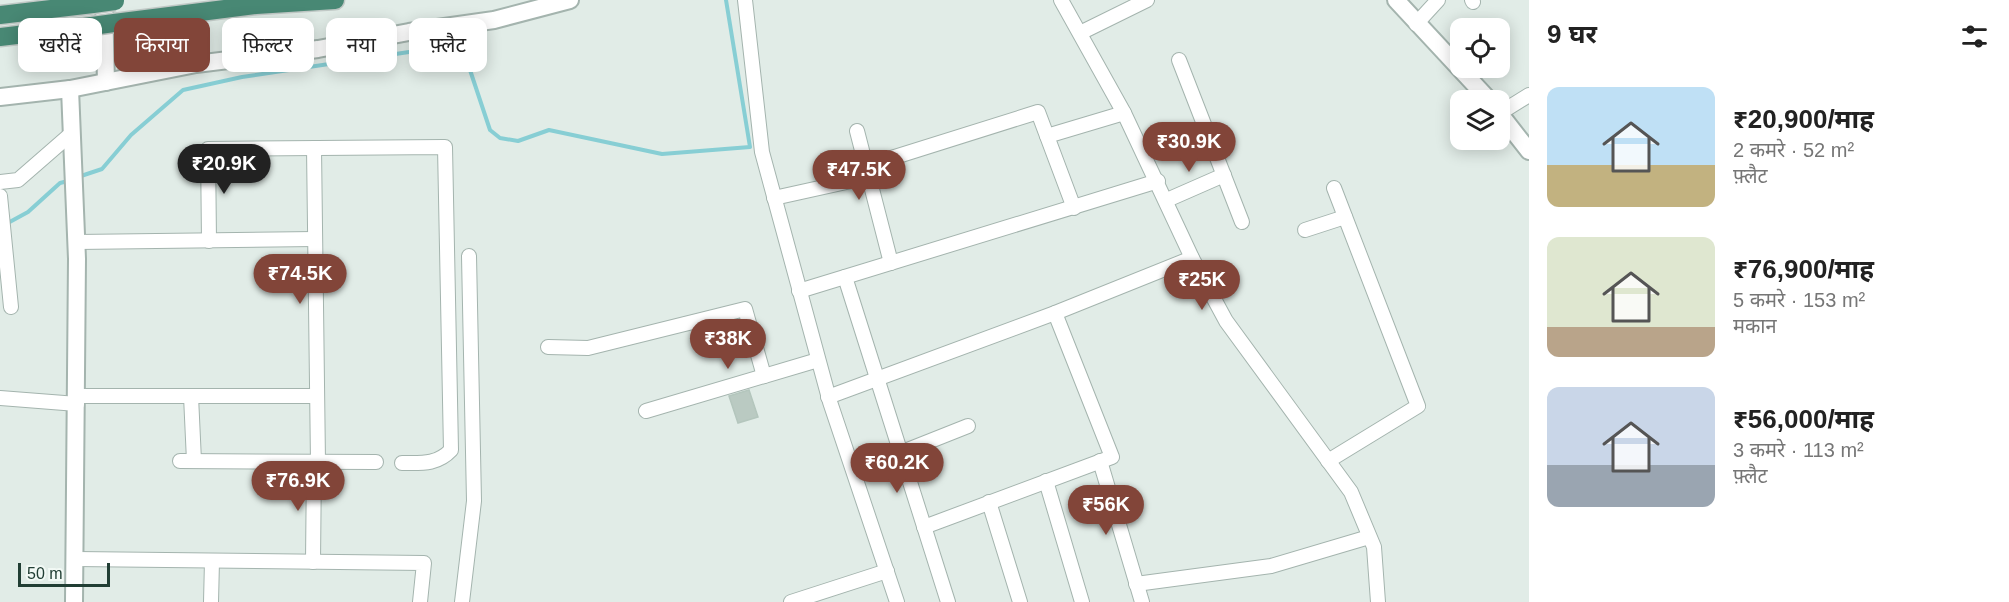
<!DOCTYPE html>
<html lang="hi">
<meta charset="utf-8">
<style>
body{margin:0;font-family:Helvetica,"Noto Sans Devanagari",sans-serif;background:#f6f6f6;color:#222;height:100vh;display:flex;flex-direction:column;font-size:22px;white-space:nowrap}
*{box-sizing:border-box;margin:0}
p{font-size:20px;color:#767676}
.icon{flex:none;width:33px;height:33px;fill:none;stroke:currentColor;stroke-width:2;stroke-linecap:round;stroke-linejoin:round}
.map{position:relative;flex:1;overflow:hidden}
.side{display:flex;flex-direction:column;background:#fff;width:480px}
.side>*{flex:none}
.top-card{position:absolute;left:18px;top:18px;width:570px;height:54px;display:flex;gap:12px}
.controls{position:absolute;left:1450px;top:18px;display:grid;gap:12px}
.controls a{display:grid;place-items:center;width:60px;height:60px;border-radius:12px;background:#fff;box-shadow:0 3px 15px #0003;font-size:30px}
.scale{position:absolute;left:18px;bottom:15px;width:92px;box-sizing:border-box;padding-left:6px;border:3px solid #213e34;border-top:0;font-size:16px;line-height:21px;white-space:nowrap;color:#213e34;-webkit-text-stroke:4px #f2f9f5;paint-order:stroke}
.price{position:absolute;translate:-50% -51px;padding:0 14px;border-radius:21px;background:#824539;color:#fff;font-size:20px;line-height:39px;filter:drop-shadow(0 2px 3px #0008)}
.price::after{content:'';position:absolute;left:50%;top:36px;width:18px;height:14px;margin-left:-9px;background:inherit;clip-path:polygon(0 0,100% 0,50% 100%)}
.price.active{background:#222;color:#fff}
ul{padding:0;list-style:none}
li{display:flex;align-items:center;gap:18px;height:150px;padding:0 18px}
li span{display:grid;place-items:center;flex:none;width:168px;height:120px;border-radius:12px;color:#555}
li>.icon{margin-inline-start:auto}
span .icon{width:72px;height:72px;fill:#fffc;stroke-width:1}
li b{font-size:26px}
h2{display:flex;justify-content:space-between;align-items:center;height:72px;padding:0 18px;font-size:26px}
.pill{padding:0 21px;border-radius:12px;background:#fff;box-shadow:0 3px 15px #0003;font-size:21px;line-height:54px}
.pill.active{background:#824539;color:#fff}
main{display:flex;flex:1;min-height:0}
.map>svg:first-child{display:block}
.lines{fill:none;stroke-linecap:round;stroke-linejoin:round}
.stream{stroke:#87ced4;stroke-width:4}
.building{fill:#bacac2;stroke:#b4c6bd;stroke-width:1.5}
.minor-casing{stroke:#a4b4ae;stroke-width:16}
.tertiary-casing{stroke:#a4b4ae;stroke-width:20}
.trunk-casing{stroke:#c1c9c6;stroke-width:21}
.minor{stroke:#fff;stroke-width:14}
.tertiary{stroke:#fff;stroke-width:16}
.trunk{stroke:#488874;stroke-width:18}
.trunk-bridge-casing{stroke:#c1c9c6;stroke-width:21;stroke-linecap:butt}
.trunk-bridge{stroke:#488874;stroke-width:18}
</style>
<main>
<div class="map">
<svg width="1529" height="602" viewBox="0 0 1529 602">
<rect width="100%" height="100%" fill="#e1ece7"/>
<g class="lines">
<g class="stream">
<path d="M78,177l24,-8 29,-34 52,-45 59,-13 207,-31 17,12 24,72 10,8 18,3 31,-11 113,24 88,-7 -24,-147"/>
<path d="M6,224l22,-12 32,-29 8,-2"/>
</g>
</g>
<path class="building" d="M749,390l9,27 -20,6 -9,-27z"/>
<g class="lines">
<defs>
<g id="minor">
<path d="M745,0l17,152 68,250 67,200"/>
<path d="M1061,0l63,113 68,145 34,63 125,171 23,55 4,55"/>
<path d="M1472,0l1,2"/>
<path d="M1416,24l22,-24"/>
<path d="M1080,33l67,-33"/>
<path d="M1179,60l63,162"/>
<path d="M1500,113l29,-18"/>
<path d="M857,131l34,132"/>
<path d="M1047,136l77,-23"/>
<path d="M314,148l4,314"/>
<path d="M866,166l172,-54 36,96"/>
<path d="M0,182l18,-2 54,-47"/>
<path d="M0,196l11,111"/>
<path d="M774,198l95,-21"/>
<path d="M1167,200l57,-25"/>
<path d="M1305,230l40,-13"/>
<path d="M209,241l-1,-92 237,-2 6,303c-14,15 -30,13 -49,13"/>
<path d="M77,242l238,-3"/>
<path d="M845,277l103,325"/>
<path d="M799,291l359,-110"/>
<path d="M548,347l40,1 157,-39 19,67"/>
<path d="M77,396h240"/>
<path d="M191,396l3,65"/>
<path d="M828,397l227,-84 137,-55"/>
<path d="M0,398l77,6"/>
<path d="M646,411l172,-51"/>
<path d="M900,453l68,-27"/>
<path d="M180,461l196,1"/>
<path d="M1100,461l42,141"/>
<path d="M1328,461l90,-55 -84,-218"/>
<path d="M1046,481l36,121"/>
<path d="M989,502l31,100"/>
<path d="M924,527l188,-70 -57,-144"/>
<path d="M76,559l348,4 -4,39"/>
<path d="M313,562l1,-100"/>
<path d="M1136,584l135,-18 98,-29"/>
<path d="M211,602l1,-41"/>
<path d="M462,602l12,-101 -5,-245"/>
<path d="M791,602l96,-31"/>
</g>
<g id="tertiary">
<path d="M104,0l2,82"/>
<path d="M1396,0l93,100"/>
<path d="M70,89l7,170 -3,343"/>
<path d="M0,97l70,-8 126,-25 122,-15 91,-17 85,-12 76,-20"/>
<path d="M1500,114l29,37"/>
</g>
<g id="trunk">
<path d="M0,15l93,-11"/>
<path d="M114,23l142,-18 79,-5"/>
<path d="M0,37l92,-11"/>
</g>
</defs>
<use href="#minor" class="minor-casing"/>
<use href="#tertiary" class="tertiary-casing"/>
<use href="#trunk" class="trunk-casing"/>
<use href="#minor" class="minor"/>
<use href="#tertiary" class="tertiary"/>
<use href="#trunk" class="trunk"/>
<defs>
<g id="trunk-bridge">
<path d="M93,4l22,-3"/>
<path d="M92,26l22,-3"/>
</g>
</defs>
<use href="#trunk-bridge" class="trunk-bridge-casing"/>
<use href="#trunk-bridge" class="trunk-bridge"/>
</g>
</svg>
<div class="controls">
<a><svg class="icon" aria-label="locate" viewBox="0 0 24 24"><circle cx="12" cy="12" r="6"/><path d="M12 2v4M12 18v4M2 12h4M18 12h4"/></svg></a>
<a><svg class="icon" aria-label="layers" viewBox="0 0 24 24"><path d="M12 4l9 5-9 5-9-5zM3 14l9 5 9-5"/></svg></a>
</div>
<div class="scale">50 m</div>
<b class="price" style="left:1189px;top:173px">₹30.9K</b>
<b class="price active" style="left:224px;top:195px">₹20.9K</b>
<b class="price" style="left:859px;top:201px">₹47.5K</b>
<b class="price" style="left:300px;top:305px">₹74.5K</b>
<b class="price" style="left:1202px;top:311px">₹25K</b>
<b class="price" style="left:728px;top:370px">₹38K</b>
<b class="price" style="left:897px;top:494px">₹60.2K</b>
<b class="price" style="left:298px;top:512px">₹76.9K</b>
<b class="price" style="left:1106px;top:536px">₹56K</b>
<div class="top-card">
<a class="pill">खरीदें</a>
<a class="pill active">किराया</a>
<a class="pill">फ़िल्टर</a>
<a class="pill">नया</a>
<a class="pill">फ़्लैट</a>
</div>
</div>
<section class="side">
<h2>9 घर<svg class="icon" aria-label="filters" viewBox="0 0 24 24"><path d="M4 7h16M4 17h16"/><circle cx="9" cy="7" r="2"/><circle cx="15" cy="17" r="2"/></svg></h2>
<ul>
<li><span style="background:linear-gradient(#bfe0f5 65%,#c2b280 0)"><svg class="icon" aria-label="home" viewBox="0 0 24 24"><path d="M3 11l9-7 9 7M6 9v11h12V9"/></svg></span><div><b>₹20,900/माह</b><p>2 कमरे · 52 m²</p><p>फ़्लैट</p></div></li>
<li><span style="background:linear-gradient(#dfe7d0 75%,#b9a48a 0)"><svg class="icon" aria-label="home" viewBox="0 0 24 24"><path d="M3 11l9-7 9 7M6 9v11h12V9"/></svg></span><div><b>₹76,900/माह</b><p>5 कमरे · 153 m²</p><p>मकान</p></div></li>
<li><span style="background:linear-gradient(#c9d6e8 65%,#9aa5b1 0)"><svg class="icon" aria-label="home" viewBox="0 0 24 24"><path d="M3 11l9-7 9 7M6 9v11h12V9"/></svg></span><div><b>₹56,000/माह</b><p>3 कमरे · 113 m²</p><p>फ़्लैट</p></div></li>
</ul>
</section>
</main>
